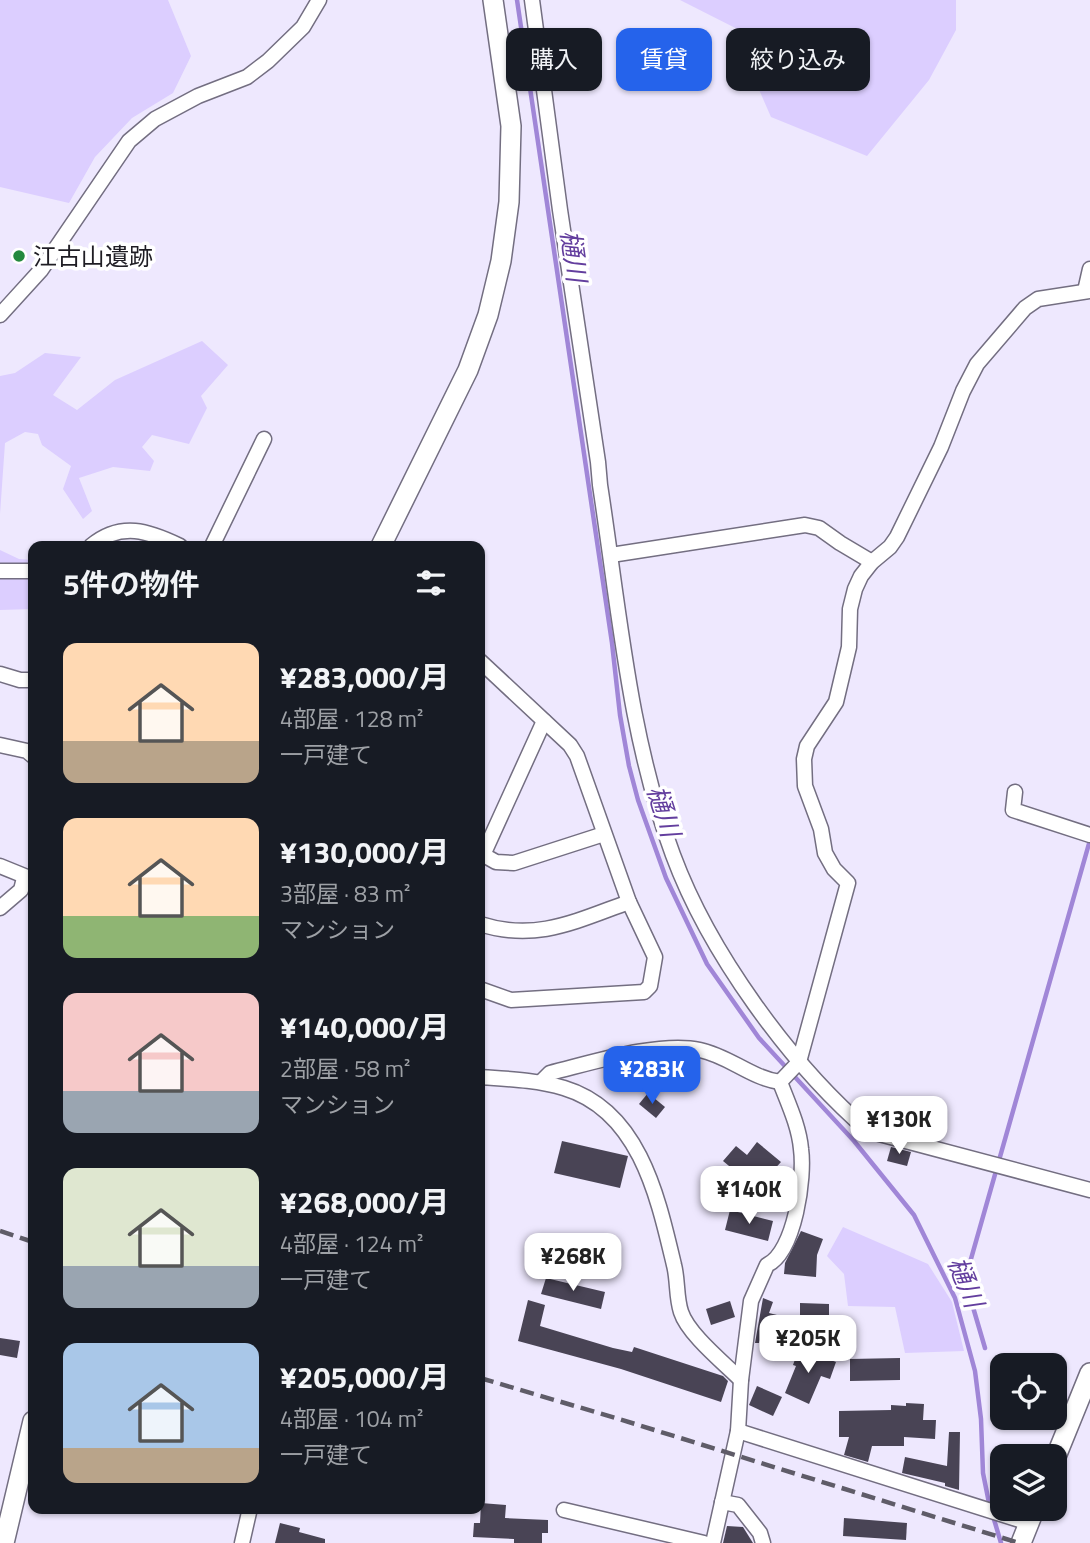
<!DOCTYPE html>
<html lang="ja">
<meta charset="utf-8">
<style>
body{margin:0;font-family:"Titillium Web","Noto Sans JP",sans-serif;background:#242831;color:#f1f3f6;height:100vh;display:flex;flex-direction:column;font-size:26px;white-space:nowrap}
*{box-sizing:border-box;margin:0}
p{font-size:23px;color:#9ea1a6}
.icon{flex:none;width:38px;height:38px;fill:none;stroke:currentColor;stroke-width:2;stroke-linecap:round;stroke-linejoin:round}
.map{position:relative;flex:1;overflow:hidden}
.side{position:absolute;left:28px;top:541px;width:457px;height:973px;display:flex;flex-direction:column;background:#171b24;border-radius:14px;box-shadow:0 2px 5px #0004}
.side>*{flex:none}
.guide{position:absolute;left:506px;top:28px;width:478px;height:63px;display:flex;gap:14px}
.tools{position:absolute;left:990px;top:1353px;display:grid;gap:14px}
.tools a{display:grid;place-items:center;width:77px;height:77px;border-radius:14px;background:#171b24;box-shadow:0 2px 5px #0004;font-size:35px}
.price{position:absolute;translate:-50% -60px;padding:0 16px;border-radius:14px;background:#fff;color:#222;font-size:23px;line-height:46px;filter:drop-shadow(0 2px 4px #0008)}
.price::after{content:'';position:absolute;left:50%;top:42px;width:21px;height:16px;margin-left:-10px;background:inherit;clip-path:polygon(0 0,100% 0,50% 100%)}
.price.active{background:#2563eb;color:#fff}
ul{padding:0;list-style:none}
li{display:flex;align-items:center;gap:21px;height:175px;padding:0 35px}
li span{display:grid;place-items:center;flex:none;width:196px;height:140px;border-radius:14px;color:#555}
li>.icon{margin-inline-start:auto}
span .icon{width:84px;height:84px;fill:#fffc;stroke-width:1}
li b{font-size:30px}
h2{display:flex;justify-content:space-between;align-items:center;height:84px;padding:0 35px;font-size:30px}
.tag{padding:0 24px;border-radius:14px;background:#171b24;box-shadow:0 2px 5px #0004;font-size:24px;line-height:63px}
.tag.active{background:#2563eb;color:#fff}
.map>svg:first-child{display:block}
.green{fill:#dcceff}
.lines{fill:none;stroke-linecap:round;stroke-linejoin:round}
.stream{stroke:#a086d7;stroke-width:4.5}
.building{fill:#494455}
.street-casing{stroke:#736e81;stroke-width:17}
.secondary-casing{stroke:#736e81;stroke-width:22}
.street{stroke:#fff;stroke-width:14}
.secondary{stroke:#fff;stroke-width:19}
.rail{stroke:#5f5c68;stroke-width:4.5;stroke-dasharray:14 7;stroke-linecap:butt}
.poi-dot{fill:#23893e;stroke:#fff;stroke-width:2.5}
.labels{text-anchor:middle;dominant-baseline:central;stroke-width:7;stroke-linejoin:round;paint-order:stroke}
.poi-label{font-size:24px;fill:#1f1d24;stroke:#fff;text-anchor:start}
.water-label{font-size:26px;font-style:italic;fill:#633e9e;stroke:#fff}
</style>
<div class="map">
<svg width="1090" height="1543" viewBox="0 0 1090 1543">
<rect width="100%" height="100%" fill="#eee8fe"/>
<g class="green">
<path d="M0,0h168l23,56 -18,37 -41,25 -37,39 -26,46 -69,-16z"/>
<path d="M680,0h276v30l-27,50 -62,76 -96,-39 -14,-32 13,-23 -9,-21z"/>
<path d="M202,341l26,24 -27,31 6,12 -18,36 -37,-9 -10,12 12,14 -4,10 -37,-4 -34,11 13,33 -9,8 -20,-30 8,-23 -29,-21 -4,-11 -13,-2 -20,11 -5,71v-138l15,-3 30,-20 36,4 -28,38 24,15 38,-30z"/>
<path d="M0,550l19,9 14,1v49l-33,1z"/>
<path d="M843,1227l85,37 24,38 12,49 -59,2 -10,-46 -47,-1 -4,-32 -17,-18z"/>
</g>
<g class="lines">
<g class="stream">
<path d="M517,0l95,643 8,72 9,51 9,34 28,78 41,86 52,74 95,103 60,74 41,83 20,73 6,48 2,54 7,35"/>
<path d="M985,1348l-20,-68 125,-440"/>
<path d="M993,1516l8,27"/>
</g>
</g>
<g class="building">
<path d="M648,1093l17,14 -9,11 -17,-14z"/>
<path d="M562,1141l66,15 -8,32 -66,-15z"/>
<path d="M757,1142l24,20 -12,13 15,8 -5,9 -29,-16 -4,4 -23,-19 13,-15 11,9z"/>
<path d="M891,1147l20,5 -4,14 -20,-5z"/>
<path d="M730,1210l43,11 -5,20 -43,-11z"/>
<path d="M801,1231l22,8 -6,16 -1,22 -32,-3 1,-11z"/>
<path d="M546,1278l59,14 -4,17 -60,-15z"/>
<path d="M763,1298l10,4 -4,11 12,3 -2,15 -15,-3 -5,15h-4z"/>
<path d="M528,1300l17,5 -5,21 73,22 19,4 2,-5 89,29 5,5 -7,21 -100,-33 -103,-28z"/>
<path d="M730,1301l5,16 -24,8 -5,-16z"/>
<path d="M800,1303l29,1v16l-29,-1z"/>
<path d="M0,1338l20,3 -3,17 -17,-3z"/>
<path d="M799,1348l37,14 -6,17 -9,-3 -12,28 -24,-11 11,-27 -3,-1z"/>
<path d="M900,1358v22l-50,1v-22z"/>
<path d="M757,1386l25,11 -9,19 -24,-11z"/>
<path d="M906,1403l18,1 -1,16h13l-1,19 -31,-2v9h-32l-4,16 -24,-7 5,-18h-10v-26l52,-1v-5l15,1z"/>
<path d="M949,1432h11l-1,58 -14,-4v-3l-43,-10 3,-16 42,9z"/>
<path d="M481,1503l25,2 -1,13 43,2v13h-6v10h-28v-4l-41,-2 1,-14h6z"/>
<path d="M844,1518l63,5 -1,17 -63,-4z"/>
<path d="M280,1523l20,5 -1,4 26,7v4h-50z"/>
<path d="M727,1526l16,1 10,16h-30z"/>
</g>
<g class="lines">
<defs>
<g id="street">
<path d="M532,0l28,210 38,252 2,23c19,123 29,252 73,370 36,97 117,209 195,276l222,59"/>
<path d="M1085,291l5,-22"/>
<path d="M0,315l41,-45 88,-129 26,-22 43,-23 49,-19 21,-16 35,-34 16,-27"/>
<path d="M91,546c30,-25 58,-15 89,0"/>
<path d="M212,546l52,-107"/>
<path d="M611,555l194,-30 14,3 21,15 32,19"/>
<path d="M0,571h33"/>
<path d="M480,661l90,84 7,11 52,146 26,55 -5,29 -6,6 -133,8 -31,-11"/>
<path d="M0,674l20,6h13"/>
<path d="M0,745l27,6 6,5"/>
<path d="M1015,792l-2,18 77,25"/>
<path d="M480,853l16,9 18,1 90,-29"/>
<path d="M483,855l61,-134"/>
<path d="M0,866l32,13"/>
<path d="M0,908l21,-18 3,-12"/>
<path d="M480,924c56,18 96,-3 149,-22"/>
<path d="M480,1077c28,2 57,3 84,11 76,23 94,110 110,177 4,15 2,32 7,47 7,22 43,51 60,68"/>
<path d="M541,1082l9,-9c41,-10 109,-32 150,-23 29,6 51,28 80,32"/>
<path d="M780,1082l19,-20 49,-179 -14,-14 -9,-16 -4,-24 -16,-43 -1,-27 3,-13 29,-44 13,-55 1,-38 5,-20 6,-13 11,-14 18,-15 7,-10 44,-90 22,-56 14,-27 48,-56 13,-9 52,-8"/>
<path d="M738,1431l291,92"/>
<path d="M722,1502l16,3 22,28 3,10"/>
<path d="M564,1510l140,33"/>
<path d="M242,1543l8,-35"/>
<path d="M713,1543l25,-112 3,-51 10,-79 16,-36c28,-13 38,-88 34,-116 -2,-23 -13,-46 -21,-67"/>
</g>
<g id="secondary">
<path d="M381,546l87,-176 20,-55 13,-54 8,-59 2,-76 -18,-126"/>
<path d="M1055,1459l35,-86"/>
<path d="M4,1543l29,-122"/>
<path d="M1021,1543l14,-35"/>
</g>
</defs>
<use href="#street" class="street-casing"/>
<use href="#secondary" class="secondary-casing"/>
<use href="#street" class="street"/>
<use href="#secondary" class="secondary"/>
<g class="rail">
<path d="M0,1231l33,11"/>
<path d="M480,1378l139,41 400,124"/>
</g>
</g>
<circle class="poi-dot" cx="19" cy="256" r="7"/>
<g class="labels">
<g class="poi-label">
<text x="33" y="256">江古山遺跡</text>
</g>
<g class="water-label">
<text transform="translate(574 256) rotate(82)">樋川</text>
<text transform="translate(664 811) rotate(72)">樋川</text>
<text transform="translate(966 1282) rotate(68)">樋川</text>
</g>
</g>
</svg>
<div class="tools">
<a><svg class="icon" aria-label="locate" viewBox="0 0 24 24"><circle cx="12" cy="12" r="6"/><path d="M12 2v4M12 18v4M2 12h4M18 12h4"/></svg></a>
<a><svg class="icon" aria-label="layers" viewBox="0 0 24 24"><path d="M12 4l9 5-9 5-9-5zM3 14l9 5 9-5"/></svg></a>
</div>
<b class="price active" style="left:652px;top:1106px">¥283K</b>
<b class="price" style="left:899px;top:1156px">¥130K</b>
<b class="price" style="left:749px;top:1226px">¥140K</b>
<b class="price" style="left:573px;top:1293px">¥268K</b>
<b class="price" style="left:808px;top:1375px">¥205K</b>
<div class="guide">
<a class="tag">購入</a>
<a class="tag active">賃貸</a>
<a class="tag">絞り込み</a>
</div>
<section class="side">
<h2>5件の物件<svg class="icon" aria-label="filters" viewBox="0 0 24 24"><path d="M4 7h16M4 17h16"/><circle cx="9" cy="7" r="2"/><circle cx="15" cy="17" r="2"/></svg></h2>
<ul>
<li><span style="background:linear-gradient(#ffd9b3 70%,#b9a48a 0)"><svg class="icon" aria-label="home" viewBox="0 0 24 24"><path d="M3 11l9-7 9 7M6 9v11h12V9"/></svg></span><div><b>¥283,000/月</b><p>4部屋 · 128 m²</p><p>一戸建て</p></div></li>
<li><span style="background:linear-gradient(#ffd9b3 70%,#8fb573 0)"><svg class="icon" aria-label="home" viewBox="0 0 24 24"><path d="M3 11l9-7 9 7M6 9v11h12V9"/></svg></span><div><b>¥130,000/月</b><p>3部屋 · 83 m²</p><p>マンション</p></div></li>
<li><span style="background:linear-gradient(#f6c9c9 70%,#9aa5b1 0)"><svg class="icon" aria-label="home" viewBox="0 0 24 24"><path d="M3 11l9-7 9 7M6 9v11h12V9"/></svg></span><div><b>¥140,000/月</b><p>2部屋 · 58 m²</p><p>マンション</p></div></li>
<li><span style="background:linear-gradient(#dfe7d0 70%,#9aa5b1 0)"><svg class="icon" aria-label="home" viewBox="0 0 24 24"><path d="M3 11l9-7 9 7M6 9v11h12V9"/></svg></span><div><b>¥268,000/月</b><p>4部屋 · 124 m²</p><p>一戸建て</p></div></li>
<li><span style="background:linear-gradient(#a9c7e8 75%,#b9a48a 0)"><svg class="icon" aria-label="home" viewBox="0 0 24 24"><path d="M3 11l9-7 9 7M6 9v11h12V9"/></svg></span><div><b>¥205,000/月</b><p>4部屋 · 104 m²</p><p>一戸建て</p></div></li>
</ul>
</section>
</div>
